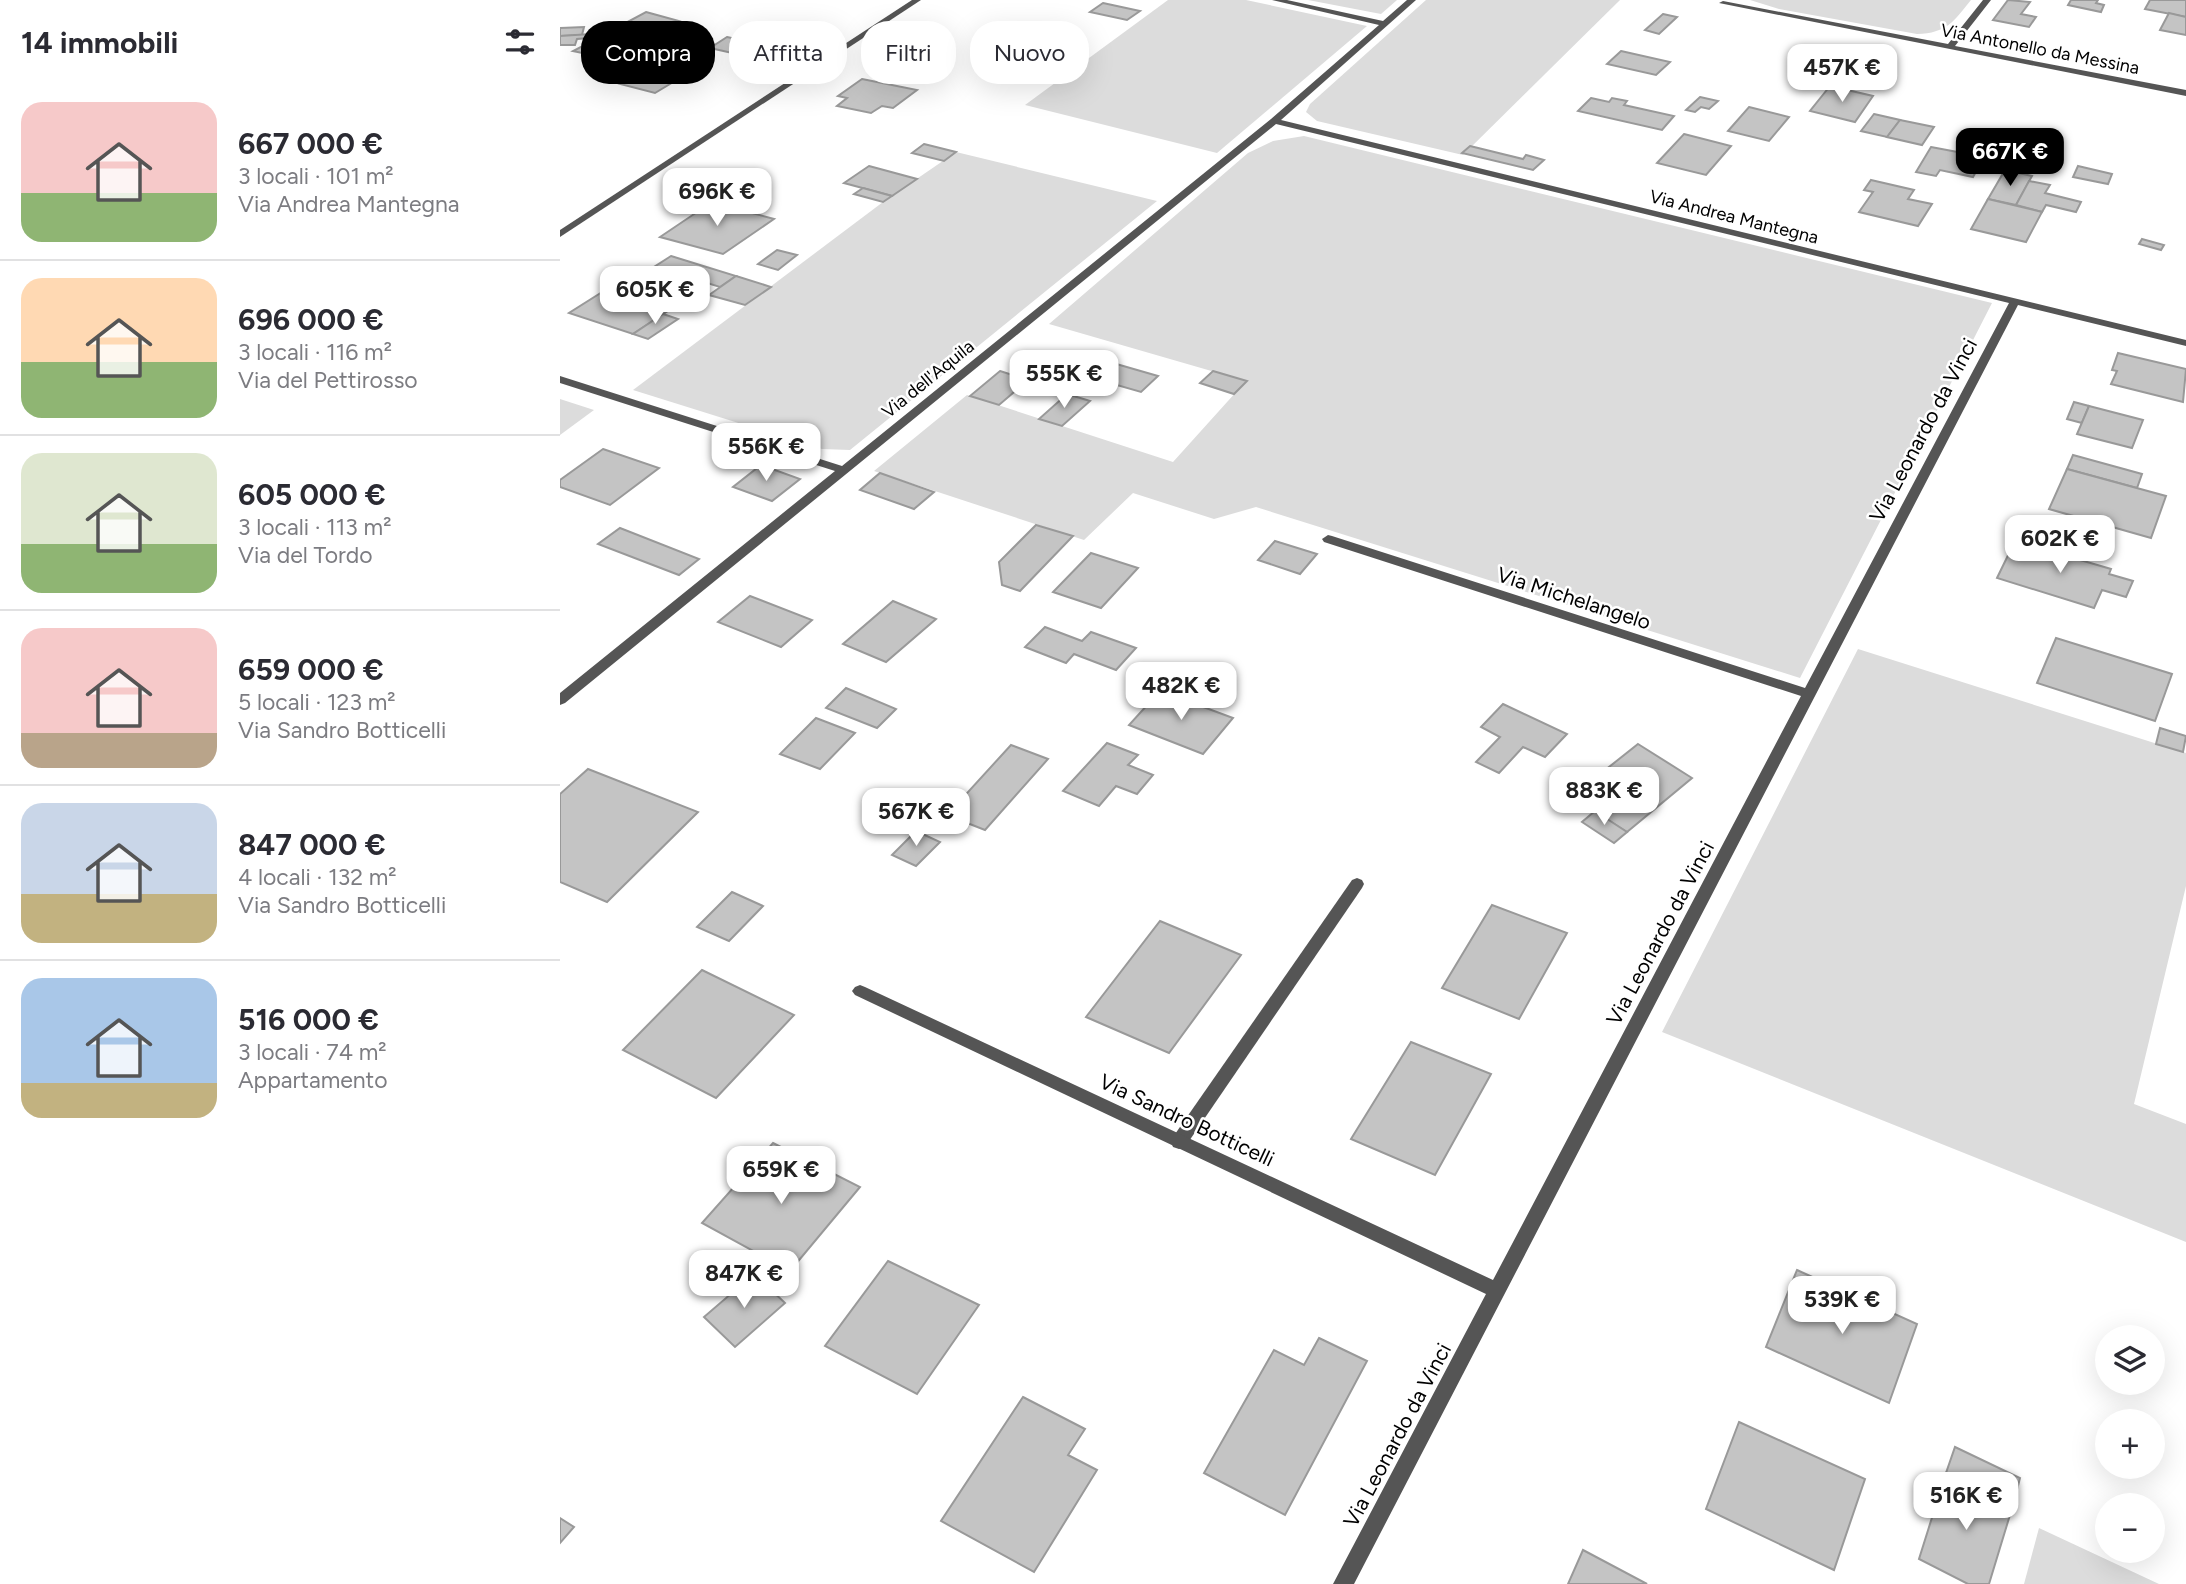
<!DOCTYPE html>
<html lang="it">
<meta charset="utf-8">
<style>
body{margin:0;font-family:Figtree,sans-serif;background:#f2f2f3;color:#2b2b33;height:100vh;display:flex;flex-direction:column;font-size:26px;white-space:nowrap}
*{box-sizing:border-box;margin:0}
p{font-size:23px;color:#7c7c81}
.icon{flex:none;width:38px;height:38px;fill:none;stroke:currentColor;stroke-width:2;stroke-linecap:round;stroke-linejoin:round}
.map{position:relative;flex:1;overflow:hidden}
.sheet{display:flex;flex-direction:column;background:#fff;width:560px}
.sheet>*{flex:none}
.banner{position:absolute;left:21px;top:21px;width:665px;height:63px;display:flex;gap:14px}
.controls{position:absolute;left:1535px;top:1325px;display:grid;gap:14px}
.controls a{display:grid;place-items:center;width:70px;height:70px;border-radius:50%;background:#fff;box-shadow:0 7px 28px #0002;font-size:35px}
.price{position:absolute;translate:-50% -60px;padding:0 16px;border-radius:14px;background:#fff;color:#222;font-size:23px;line-height:46px;filter:drop-shadow(0 2px 4px #0008)}
.price::after{content:'';position:absolute;left:50%;top:42px;width:21px;height:16px;margin-left:-10px;background:inherit;clip-path:polygon(0 0,100% 0,50% 100%)}
.price.selected{background:#000;color:#fff}
ul{padding:0;list-style:none}
li{display:flex;align-items:center;gap:21px;height:175px;padding:0 21px}
li+li{border-top:2px solid #e1e1e2}
li span{display:grid;place-items:center;flex:none;width:196px;height:140px;border-radius:21px;color:#555}
li>.icon{margin-inline-start:auto}
span .icon{width:84px;height:84px;fill:#fffc;stroke-width:1}
li b{font-size:30px}
h2{display:flex;justify-content:space-between;align-items:center;height:84px;padding:0 21px;font-size:30px}
.pill{padding:0 24px;border-radius:28px;background:#fff;box-shadow:0 7px 28px #0002;font-size:24px;line-height:63px}
.pill.selected{background:#000;color:#fff}
main{display:flex;flex:1;min-height:0}
.map>svg:first-child{display:block}
.green{fill:#dcdcdc}
.building{fill:#c4c4c4;stroke:#999;stroke-width:2}
.lines{fill:none;stroke-linecap:round;stroke-linejoin:round}
.service{fill:#555;fill-rule:evenodd}
.minor{fill:#555;fill-rule:evenodd}
.labels{text-anchor:middle;dominant-baseline:central;stroke-width:5;stroke-linejoin:round;paint-order:stroke}
.far-street-label{font-size:18px;fill:#000;stroke:#fff}
.street-label{font-size:21px;fill:#000;stroke:#fff}
</style>
<main>
<section class="sheet">
<h2>14 immobili<svg class="icon" aria-label="filters" viewBox="0 0 24 24"><path d="M4 7h16M4 17h16"/><circle cx="9" cy="7" r="2"/><circle cx="15" cy="17" r="2"/></svg></h2>
<ul>
<li><span style="background:linear-gradient(#f6c9c9 65%,#8fb573 0)"><svg class="icon" aria-label="home" viewBox="0 0 24 24"><path d="M3 11l9-7 9 7M6 9v11h12V9"/></svg></span><div><b>667 000 €</b><p>3 locali · 101 m²</p><p>Via Andrea Mantegna</p></div></li>
<li><span style="background:linear-gradient(#ffd9b3 60%,#8fb573 0)"><svg class="icon" aria-label="home" viewBox="0 0 24 24"><path d="M3 11l9-7 9 7M6 9v11h12V9"/></svg></span><div><b>696 000 €</b><p>3 locali · 116 m²</p><p>Via del Pettirosso</p></div></li>
<li><span style="background:linear-gradient(#dfe7d0 65%,#8fb573 0)"><svg class="icon" aria-label="home" viewBox="0 0 24 24"><path d="M3 11l9-7 9 7M6 9v11h12V9"/></svg></span><div><b>605 000 €</b><p>3 locali · 113 m²</p><p>Via del Tordo</p></div></li>
<li><span style="background:linear-gradient(#f6c9c9 75%,#b9a48a 0)"><svg class="icon" aria-label="home" viewBox="0 0 24 24"><path d="M3 11l9-7 9 7M6 9v11h12V9"/></svg></span><div><b>659 000 €</b><p>5 locali · 123 m²</p><p>Via Sandro Botticelli</p></div></li>
<li><span style="background:linear-gradient(#c9d6e8 65%,#c2b280 0)"><svg class="icon" aria-label="home" viewBox="0 0 24 24"><path d="M3 11l9-7 9 7M6 9v11h12V9"/></svg></span><div><b>847 000 €</b><p>4 locali · 132 m²</p><p>Via Sandro Botticelli</p></div></li>
<li><span style="background:linear-gradient(#a9c7e8 75%,#c2b280 0)"><svg class="icon" aria-label="home" viewBox="0 0 24 24"><path d="M3 11l9-7 9 7M6 9v11h12V9"/></svg></span><div><b>516 000 €</b><p>3 locali · 74 m²</p><p>Appartamento</p></div></li>
</ul>
</section>
<div class="map">
<svg width="1626" height="1584" viewBox="0 0 1626 1584">
<rect width="100%" height="100%" fill="#fff"/>
<g class="green">
<path d="M608,0h78l121,26 -150,127 -192,-48z"/>
<path d="M748,0h89l-16,14z"/>
<path d="M866,0h194l-157,155 -146,-34 -11,-9 4,-8z"/>
<path d="M1190,0h221c-18,22 -24,33 -54,34l-138,-25z"/>
<path d="M744,136l688,167 -192,375 -544,-171 -42,12 -81,-26 -49,47 -210,-69 93,-76 206,67 73,-81 -197,-57 199,-171 25,-12z"/>
<path d="M396,152l201,49 -307,249 -28,-1 -189,-59 250,-188z"/>
<path d="M0,399l34,11 -34,25z"/>
<path d="M1298,649l328,104v133l-52,218 52,20v118l-524,-210z"/>
<path d="M1479,1528l120,56h-135z"/>
</g>
<g class="building">
<path d="M1448,0l22,2 -9,12 15,3 -7,10 -36,-7z"/>
<path d="M1511,0h27l-2,3 8,2 -3,7 -33,-7z"/>
<path d="M1590,0h36v17l-41,-8z"/>
<path d="M543,3l37,8 -13,9 -37,-8z"/>
<path d="M86,12l33,9 -26,14 8,2 -14,8 -42,-11z"/>
<path d="M1609,13l17,4v18l-26,-5z"/>
<path d="M1103,14l14,3 -18,17 -14,-4z"/>
<path d="M127,25l17,4 -12,6 -17,-4z"/>
<path d="M344,25l19,5 -9,5 -19,-5z"/>
<path d="M24,27l-2,8 -22,1v-8z"/>
<path d="M30,34l-1,4 -12,1 -2,6h-15v-9z"/>
<path d="M167,37l50,11 -18,11 -49,-11z"/>
<path d="M34,40l14,3 -21,11 -14,-3z"/>
<path d="M1061,51l49,11 -14,13 -49,-11z"/>
<path d="M51,53l21,3 -9,6 -21,-3z"/>
<path d="M100,61l35,8 -40,24 -35,-9z"/>
<path d="M302,79l55,11 -24,18 -11,-2 -11,7 -34,-7 10,-8 -9,-2z"/>
<path d="M1270,86l43,10 -18,26 -45,-11z"/>
<path d="M1140,97l18,4 -9,8 -8,-2 -6,5 -9,-2z"/>
<path d="M1031,98l18,4 3,-4 15,3 -3,4 50,11 -12,14 -84,-19z"/>
<path d="M1189,107l40,10 -20,24 -41,-10z"/>
<path d="M1314,114l26,6 -13,17 -26,-6z"/>
<path d="M1340,120l34,7 -12,18 -35,-8z"/>
<path d="M1124,134l47,12 -25,29 -49,-12z"/>
<path d="M364,144l32,8 -12,9 -32,-8z"/>
<path d="M910,146l53,13 3,-4 18,5 -11,10 -71,-17z"/>
<path d="M1371,147l53,10 -11,20 -33,-7 -4,6 -20,-4z"/>
<path d="M309,166l48,13 -25,17 -48,-13z"/>
<path d="M1518,166l34,8 -4,10 -35,-7z"/>
<path d="M1445,170l27,6 -16,29 -28,-6z"/>
<path d="M1311,180l43,10 -6,9 24,5 -14,22 -59,-14 14,-20 -9,-2z"/>
<path d="M1469,181l21,4 -5,8 36,9 -5,10 -30,-7 -4,7 -26,-7z"/>
<path d="M303,188l29,8 -9,6 -29,-8z"/>
<path d="M1428,199l54,13 -16,30 -55,-13z"/>
<path d="M152,202l62,17 -51,35 -63,-17z"/>
<path d="M1582,239l22,6 -3,5 -22,-6z"/>
<path d="M217,250l20,5 -19,15 -20,-6z"/>
<path d="M111,256l65,20 -16,11 -66,-20z"/>
<path d="M176,276l35,11 -26,18 -36,-10z"/>
<path d="M104,280l34,11 -65,43 -64,-21 49,-31 29,9z"/>
<path d="M103,314l15,5 -30,20 -15,-5z"/>
<path d="M1558,353l68,16 -3,33 -72,-18 6,-13 -5,-1z"/>
<path d="M539,359l59,17 -17,16 -59,-17z"/>
<path d="M440,371l28,9 -29,25 -29,-9z"/>
<path d="M653,371l34,10 -13,13 -34,-11z"/>
<path d="M507,394l23,7 -28,25 -23,-7z"/>
<path d="M1514,402l15,4 -7,17 -15,-4z"/>
<path d="M1529,406l54,14 -11,28 -55,-14z"/>
<path d="M43,449l56,19 -49,37 -50,-18v-7z"/>
<path d="M1513,455l69,19 -5,14 -70,-19z"/>
<path d="M201,465l39,14 -28,22 -39,-14z"/>
<path d="M1507,469l99,27 -15,42 -102,-29z"/>
<path d="M320,473l54,19 -20,17 -54,-19z"/>
<path d="M476,525l37,11 -53,55 -18,-6 -3,-23z"/>
<path d="M60,528l79,31 -20,16 -81,-31z"/>
<path d="M715,541l42,13 -17,20 -42,-14z"/>
<path d="M1455,541l96,28 -2,5 24,7 -7,16 -24,-7 -8,18 -97,-30z"/>
<path d="M531,553l47,15 -37,40 -48,-16z"/>
<path d="M190,596l62,24 -31,27 -63,-25z"/>
<path d="M333,601l43,18 -50,43 -43,-18z"/>
<path d="M485,627l37,14 9,-9 45,16 -20,22 -42,-16 -8,9 -41,-16z"/>
<path d="M1496,638l116,36 -17,47 -118,-38z"/>
<path d="M286,688l50,21 -19,19 -51,-20z"/>
<path d="M600,691l73,27 -30,36 -74,-29z"/>
<path d="M943,704l64,30 -22,23 -22,-10 -24,26 -23,-11 24,-25 -19,-10z"/>
<path d="M256,718l39,15 -35,36 -40,-15z"/>
<path d="M1600,728l26,8 -3,16 -27,-8z"/>
<path d="M547,743l31,12 -10,10 25,10 -16,19 -21,-8 -17,20 -36,-15z"/>
<path d="M1078,744l54,34 -65,54 -38,-24 37,-30 -17,-11z"/>
<path d="M451,745l37,14 -63,71 -38,-15z"/>
<path d="M28,769l110,43 -91,90 -47,-20v-88z"/>
<path d="M1035,811l32,21 -13,11 -32,-21z"/>
<path d="M356,831l24,11 -24,24 -24,-11z"/>
<path d="M172,892l31,14 -34,35 -32,-14z"/>
<path d="M932,905l75,28 -48,86 -77,-31z"/>
<path d="M600,921l81,34 -72,98 -83,-36z"/>
<path d="M142,970l92,45 -78,83 -93,-48z"/>
<path d="M851,1042l80,32 -56,101 -84,-36z"/>
<path d="M213,1143l87,44 -70,84 -88,-48z"/>
<path d="M328,1261l91,44 -62,89 -92,-48z"/>
<path d="M1237,1270l120,54 -28,79 -123,-56z"/>
<path d="M194,1274l31,29 -50,44 -31,-30z"/>
<path d="M759,1338l48,23 -82,154 -81,-42 70,-123 30,15z"/>
<path d="M463,1397l62,32 -17,26 29,15 -63,102 -93,-51z"/>
<path d="M1179,1422l126,57 -31,91 -128,-61z"/>
<path d="M1395,1447l65,31 -7,27 -67,-32z"/>
<path d="M1386,1473l67,32 -24,79h-21l-49,-25z"/>
<path d="M0,1518l14,9 -14,16z"/>
<path d="M1023,1550l64,34h-79z"/>
</g>
<g class="lines">
<path class="service" d="M797,878l5,2 2,4 -2,4 -177,259 -6,2 -6,-2 -2,-5 2,-5 179,-257z"/>
<g class="minor">
<path d="M352,0h9l-361,237v-7z"/>
<path d="M712,0h15l96,21 24,-21h9l-135,120 905,220v6l-168,-41 -664,1279h-21l153,-290 -631,-299 -3,-4 3,-4 5,-2 5,2 628,293 308,-584 -477,-154 -2,-3 6,-4 4,1 473,152 204,-385 -733,-179 -711,579 -5,2v-12l275,-222 -275,-88v-7l282,90 429,-347 108,-94z"/>
<path d="M1423,0h8l-36,46 231,44v6l-467,-93 4,-2 225,43z"/>
</g>
</g>
<g class="labels">
<g class="far-street-label">
<text transform="translate(1480 49) rotate(11)">Via Antonello da Messina</text>
<text transform="translate(1174 217) rotate(14)">Via Andrea Mantegna</text>
<text transform="translate(368 379) rotate(-39)">Via dell'Aquila</text>
</g>
<g class="street-label">
<text transform="translate(1363 430) rotate(-62)">Via Leonardo da Vinci</text>
<text transform="translate(1014 598) rotate(18)">Via Michelangelo</text>
<text transform="translate(1100 933) rotate(-62)">Via Leonardo da Vinci</text>
<text transform="translate(627 1120) rotate(25)">Via Sandro Botticelli</text>
<text transform="translate(837 1435) rotate(-62)">Via Leonardo da Vinci</text>
</g>
</g>
</svg>
<div class="controls">
<a><svg class="icon" aria-label="layers" viewBox="0 0 24 24"><path d="M12 4l9 5-9 5-9-5zM3 14l9 5 9-5"/></svg></a>
<a>+</a>
<a>−</a>
</div>
<b class="price" style="left:1282px;top:104px">457K €</b>
<b class="price selected" style="left:1450px;top:188px">667K €</b>
<b class="price" style="left:157px;top:228px">696K €</b>
<b class="price" style="left:95px;top:326px">605K €</b>
<b class="price" style="left:504px;top:410px">555K €</b>
<b class="price" style="left:206px;top:483px">556K €</b>
<b class="price" style="left:1500px;top:575px">602K €</b>
<b class="price" style="left:621px;top:722px">482K €</b>
<b class="price" style="left:1044px;top:827px">883K €</b>
<b class="price" style="left:356px;top:848px">567K €</b>
<b class="price" style="left:221px;top:1206px">659K €</b>
<b class="price" style="left:184px;top:1310px">847K €</b>
<b class="price" style="left:1282px;top:1336px">539K €</b>
<b class="price" style="left:1406px;top:1532px">516K €</b>
<div class="banner">
<a class="pill selected">Compra</a>
<a class="pill">Affitta</a>
<a class="pill">Filtri</a>
<a class="pill">Nuovo</a>
</div>
</div>
</main>
